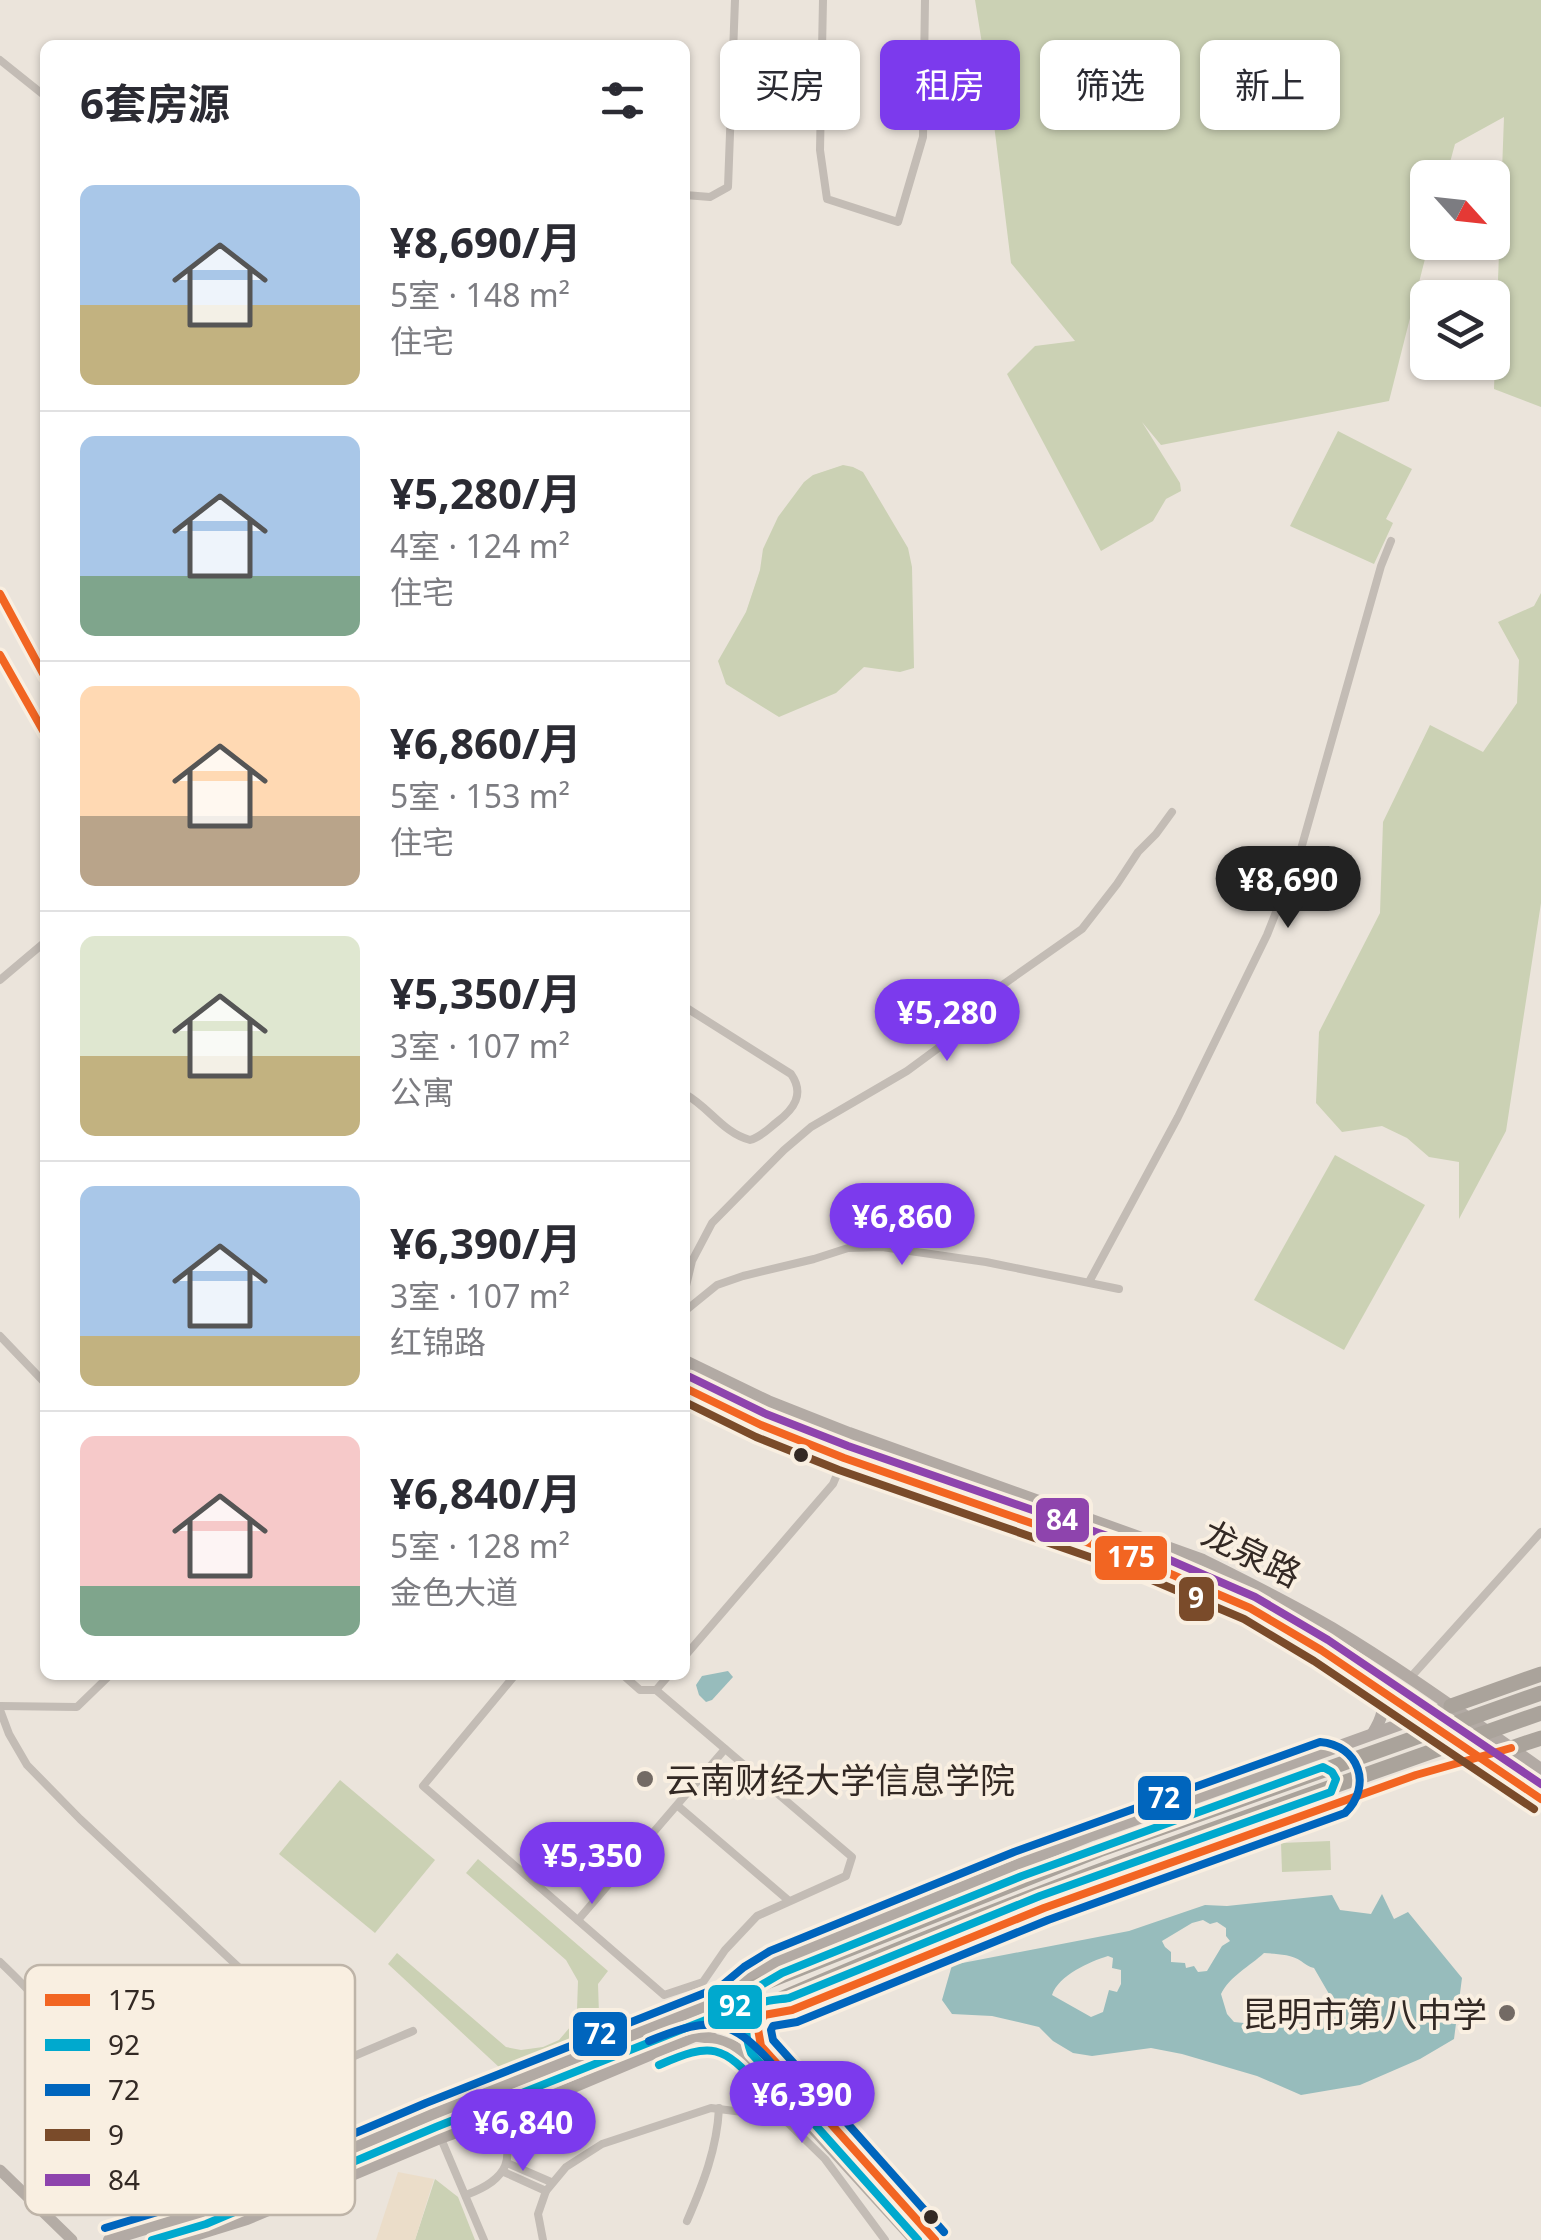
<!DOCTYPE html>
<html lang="zh">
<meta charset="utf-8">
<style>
body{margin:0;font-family:"Noto Sans","Noto Sans SC",sans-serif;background:#f7f7f7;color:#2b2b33;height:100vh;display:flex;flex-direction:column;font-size:38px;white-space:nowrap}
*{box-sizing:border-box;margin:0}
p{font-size:32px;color:#7c7c81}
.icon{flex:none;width:55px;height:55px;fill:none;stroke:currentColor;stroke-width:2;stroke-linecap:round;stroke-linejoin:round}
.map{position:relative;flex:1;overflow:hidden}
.sheet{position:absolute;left:40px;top:40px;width:650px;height:1640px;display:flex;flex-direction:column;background:#fff;border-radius:15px;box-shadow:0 2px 8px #0004}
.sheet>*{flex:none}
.hud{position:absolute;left:720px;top:40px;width:670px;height:90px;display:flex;gap:20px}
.needle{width:65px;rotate:117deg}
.tools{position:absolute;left:1410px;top:160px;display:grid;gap:20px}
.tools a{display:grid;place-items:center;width:100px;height:100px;border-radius:15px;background:#fff;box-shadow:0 2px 8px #0004;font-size:50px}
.price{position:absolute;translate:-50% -85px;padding:0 22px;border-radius:35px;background:#7c3aed;color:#fff;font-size:32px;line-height:65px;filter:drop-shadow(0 2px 5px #0008)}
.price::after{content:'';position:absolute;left:50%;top:60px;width:30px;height:22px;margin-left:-15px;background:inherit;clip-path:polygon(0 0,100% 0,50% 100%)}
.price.on{background:#222;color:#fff}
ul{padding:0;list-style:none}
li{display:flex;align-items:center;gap:30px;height:250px;padding:0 40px}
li+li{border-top:2px solid #e1e1e2}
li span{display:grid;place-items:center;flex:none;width:280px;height:200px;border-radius:15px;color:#555}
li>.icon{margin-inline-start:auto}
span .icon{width:120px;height:120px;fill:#fffc;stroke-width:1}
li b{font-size:42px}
h2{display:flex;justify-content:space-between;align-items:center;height:120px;padding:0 40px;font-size:42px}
.pill{padding:0 35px;border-radius:15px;background:#fff;box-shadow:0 2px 8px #0004;font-size:35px;line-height:90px}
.pill.on{background:#7c3aed;color:#fff}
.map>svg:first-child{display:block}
.green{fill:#cbd1b4}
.plaza{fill:#ebddc9}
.water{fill:#97bcbc;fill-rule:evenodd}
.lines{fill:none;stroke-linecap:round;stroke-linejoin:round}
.street{stroke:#c3bcb5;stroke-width:8}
.secondary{stroke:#b4aca5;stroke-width:11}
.primary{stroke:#b2aaa4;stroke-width:12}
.highway{stroke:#aaa39b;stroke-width:15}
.bus-1-casing{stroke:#f9efe1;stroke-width:15}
.bus-2-casing{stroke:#f9efe1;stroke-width:15}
.bus-3-casing{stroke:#f9efe1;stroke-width:15}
.bus-4-casing{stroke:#f9efe1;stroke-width:15}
.bus-5-casing{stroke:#f9efe1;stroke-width:15}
.bus-1{stroke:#f26522;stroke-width:8}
.bus-2{stroke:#00a9ce;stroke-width:8}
.bus-3{stroke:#0065bd;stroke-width:8}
.bus-4{stroke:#7a4b2a;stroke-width:8}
.bus-5{stroke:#8e44ad;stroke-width:8}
.bus-dot{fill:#332924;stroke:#f9efe1;stroke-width:4}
.poi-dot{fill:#736a64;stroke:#f9efe1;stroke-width:4}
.labels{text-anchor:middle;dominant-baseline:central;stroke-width:8;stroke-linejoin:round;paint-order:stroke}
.street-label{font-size:35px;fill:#332924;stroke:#f9efe1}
.poi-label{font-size:35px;fill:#332924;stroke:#f9efe1;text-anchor:start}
.key{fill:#f9efe1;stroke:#beb4a8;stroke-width:2.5}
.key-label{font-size:28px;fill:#332924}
.line-badge{stroke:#f9efe1;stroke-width:4}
.badge-label{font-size:28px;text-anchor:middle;font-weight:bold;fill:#fff}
</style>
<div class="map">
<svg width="1541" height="2240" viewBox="0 0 1541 2240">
<rect width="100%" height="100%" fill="#ebe4db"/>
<g class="green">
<path d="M975,0h566v407l-47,-18 10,-272 -49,27 -9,33 -18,1v64l1,1 -40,158 -228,44 -19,-23 38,61 1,8 -15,8 -13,22 -52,30 -94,-177 28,-28 40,-5 -64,-78 -20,-163z"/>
<path d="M1338,431l74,38 -26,50 7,4 -19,41 -84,-38z"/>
<path d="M843,465l10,2 10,5 45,76 4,19 2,101 -14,4 -36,-5 -28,26 -57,24 -53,-33 -8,-23 28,-49 14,-42 3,-21 15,-32 26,-35 9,-7z"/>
<path d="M1541,593v310l-35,228 -47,88v-57l-30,-5 -22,-19 -25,-12 -40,6 -26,-29 3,-71 61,-119 3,-91 47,-97 53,27 34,-49 2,-43 -21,-38 36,-16z"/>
<path d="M1335,1155l90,50 -81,145 -90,-50z"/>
<path d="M340,1780l95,80 -60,73 -96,-79z"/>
<path d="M1330,1841l1,29 -49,2 -1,-29z"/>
<path d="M478,1859l130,112 -10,13 1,30 -8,17 -91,37 -112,-104 9,-11 109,94 15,3 22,-3 16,-7 12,-14 6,-16 1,-29 -12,-21 -100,-87z"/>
<path d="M435,2179l23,18 17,43h-60z"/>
</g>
<path class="plaza" d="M398,2172l36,7 -19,61h-39z"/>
<g class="water">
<path d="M728,1671l5,6 -21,23 -6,2 -7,-7 -3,-10 6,-9z"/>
<path d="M1382,1894l12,25 14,-7 54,66 -8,61 -34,20 -60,26 -59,10 -44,-19 -75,-22 -31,-6 -59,8 -19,-3 -20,-12 -14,-14 -47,-11 -40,-2 -10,-14 10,-35 177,-34 76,-26 22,1 105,-11 8,15 31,4zM1203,1920l7,4 7,-2 9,6v8l4,5 -8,5 -15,25 -9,1 -4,-6 -8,2 -1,-5 -14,-1v-10l-6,-5 -3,-6 30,-18zM1264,1953c12,1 27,1 37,8 4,3 8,6 13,7l22,38 -3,7 -36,6h-23l-11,6 -29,-3 -7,-8 -6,-20c8,-17 29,-28 43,-41zM1108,1956l5,2 -1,10 9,2v14l-4,8 -8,-2 -6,22 -12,5 -39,-22c7,-20 37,-33 56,-39z"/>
</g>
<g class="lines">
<g class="street">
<path d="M823,0l-3,150 7,49 71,23 25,-85 2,-137"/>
<path d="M0,60l45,36"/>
<path d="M685,195l25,2 18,-10 7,-187"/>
<path d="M0,980l45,-38"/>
<path d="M685,1007l106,67c14,20 3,35 -14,48 -9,7 -16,15 -27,18 -27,-7 -41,-33 -65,-46"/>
<path d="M1089,1282l89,-165 89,-182 34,-86 80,-283 10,-25"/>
<path d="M685,1290l7,-29 20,-38 72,-73 27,-23 96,-56 34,-25 60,-60 81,-57 35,-45 21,-32 18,-18 16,-22"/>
<path d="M685,1311l32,-26 26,-9 71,-17 34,-11 34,-1 104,15 133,27"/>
<path d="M0,1336l45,47"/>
<path d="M685,1656l148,-172 11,-26"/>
<path d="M515,1675l-92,111 241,209 39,-13 22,-32 32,-34 89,-40 6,-19 -196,-167h-16l-17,-15"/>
<path d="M1410,1678l131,-146"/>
<path d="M656,1690l13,-15"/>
<path d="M0,1706l77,1 33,-32"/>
<path d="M0,1710l9,24 18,31 53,54 182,170"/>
<path d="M678,1806l110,94"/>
<path d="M578,1920l147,-171"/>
<path d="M0,1962c23,22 44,42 58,71 9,18 10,41 24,57 16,18 48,37 73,39 23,1 45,-11 66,-19 65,-24 128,-52 192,-79"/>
<path d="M431,2115l53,125"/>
<path d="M174,2127l8,10 19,75"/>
<path d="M507,2163l44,19"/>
<path d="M504,2172l42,19"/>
<path d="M466,2195c44,-17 49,-35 34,-79"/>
<path d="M687,2221c16,-37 30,-72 32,-113"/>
<path d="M543,2240l-5,-26 8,-23 20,-24 36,-23 109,-36 62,8 15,7 37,36 60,81"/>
</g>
<g class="secondary">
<path d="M768,2010c-9,10 -14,23 -7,36l174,194"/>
<path d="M695,2036c18,2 32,5 47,15l172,189"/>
<path d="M0,2170l72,70"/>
</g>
<g class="primary">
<path d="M0,594l45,83"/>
<path d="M0,655l45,79"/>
<path d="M685,1361l83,40 81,32 354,127c44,22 87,43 129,68 72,43 140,93 209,141"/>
<path d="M685,1388l76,37 83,33 294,102 112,48 71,42 220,149"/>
<path d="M1373,1733c9,-15 13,-25 7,-43"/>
<path d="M109,2240l92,-28 230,-97 295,-117 25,-21 25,-15 316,-127 359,-129"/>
<path d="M179,2240l68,-21 193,-81 93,-34 209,-88 50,-6 252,-102 372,-133 95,-27"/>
</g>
<g class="highway">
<path d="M1451,1706l90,-32"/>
<path d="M1511,1748l30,-10"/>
<path d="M726,1998l373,-148 442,-157"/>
<path d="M742,2016c260,-116 530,-208 799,-303"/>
</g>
<defs>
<g id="bus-1">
<path d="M0,594l45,83"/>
<path d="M0,655l45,79"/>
<path d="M685,1388l76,37 83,33 294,102 112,48 71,42 220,149"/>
<path d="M935,2240l-174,-194 -3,-17 6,-14 28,-5 252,-102 372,-133 95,-27"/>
</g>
<g id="bus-2">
<path d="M659,2065c53,-23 63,-21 102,23"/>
<path d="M152,2240l54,-16 230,-97 295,-117 27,-23 24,-14 240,-97 301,-109 9,5 4,7 -5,13 -291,104 -251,102c-10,2 -26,1 -33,8 -14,12 -10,33 -5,47l167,187"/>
</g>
<g id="bus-3">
<path d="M649,2041c65,-27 84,-23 130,31"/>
<path d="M105,2228l92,-28 229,-97 294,-116 24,-20 26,-16 244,-99 306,-110c39,3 53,44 25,71l-297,107 -251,102 -24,4 -2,4 2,10 171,192"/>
</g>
<path id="bus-4" d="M685,1402l71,35 83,33 294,102 111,47 70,42 220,148"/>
<path id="bus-5" d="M690,1377l76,37 82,32 294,102 113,49 73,43 213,144"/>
</defs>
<use href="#bus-1" class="bus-1-casing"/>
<use href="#bus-2" class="bus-2-casing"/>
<use href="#bus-3" class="bus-3-casing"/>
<use href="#bus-4" class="bus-4-casing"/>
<use href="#bus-5" class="bus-5-casing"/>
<use href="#bus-1" class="bus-1"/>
<use href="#bus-2" class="bus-2"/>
<use href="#bus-3" class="bus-3"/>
<use href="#bus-4" class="bus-4"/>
<use href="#bus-5" class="bus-5"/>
</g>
<g class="bus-dot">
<circle cx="801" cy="1455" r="9"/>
<circle cx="931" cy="2217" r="9"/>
</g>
<g class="poi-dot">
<circle cx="645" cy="1779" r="10"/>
<circle cx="1507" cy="2013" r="10"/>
</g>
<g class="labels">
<g class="street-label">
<text transform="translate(1252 1553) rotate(26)">龙泉路</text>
</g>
<g class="poi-label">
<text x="665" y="1779">云南财经大学信息学院</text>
<text x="1487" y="2013" text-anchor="end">昆明市第八中学</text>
</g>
</g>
<rect x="25" y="1965" width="330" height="250" rx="15" class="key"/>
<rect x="45" y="1994" width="45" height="12" fill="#f26522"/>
<rect x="45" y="2039" width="45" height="12" fill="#00a9ce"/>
<rect x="45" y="2084" width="45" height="12" fill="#0065bd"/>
<rect x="45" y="2129" width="45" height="12" fill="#7a4b2a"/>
<rect x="45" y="2174" width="45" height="12" fill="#8e44ad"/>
<g class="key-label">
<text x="108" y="2010">175</text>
<text x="108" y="2055">92</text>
<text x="108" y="2100">72</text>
<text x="108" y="2145">9</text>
<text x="108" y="2190">84</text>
</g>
<g class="line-badge">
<rect x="1034" y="1496" width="57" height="48" rx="10" fill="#8e44ad"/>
<rect x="1093" y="1534" width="76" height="48" rx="10" fill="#f26522"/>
<rect x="1177" y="1575" width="39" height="48" rx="10" fill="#7a4b2a"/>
<rect x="1136" y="1774" width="57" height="48" rx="10" fill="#0065bd"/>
<rect x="706" y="1983" width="58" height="48" rx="10" fill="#00a9ce"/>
<rect x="571" y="2010" width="58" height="48" rx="10" fill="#0065bd"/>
</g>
<g class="badge-label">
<text x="1062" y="1530">84</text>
<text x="1131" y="1567">175</text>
<text x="1196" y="1608">9</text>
<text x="1164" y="1808">72</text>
<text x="735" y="2016">92</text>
<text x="600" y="2044">72</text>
</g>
</svg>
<div class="tools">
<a><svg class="needle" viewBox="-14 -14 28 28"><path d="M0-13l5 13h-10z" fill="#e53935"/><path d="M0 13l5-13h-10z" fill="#7c7c81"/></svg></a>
<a><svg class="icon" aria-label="layers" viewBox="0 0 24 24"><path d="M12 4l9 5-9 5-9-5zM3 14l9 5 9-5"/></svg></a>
</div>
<b class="price on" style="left:1288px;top:931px">¥8,690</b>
<b class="price" style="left:947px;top:1064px">¥5,280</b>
<b class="price" style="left:902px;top:1268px">¥6,860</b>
<b class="price" style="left:592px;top:1907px">¥5,350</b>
<b class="price" style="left:802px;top:2146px">¥6,390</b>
<b class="price" style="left:523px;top:2174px">¥6,840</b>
<div class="hud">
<a class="pill">买房</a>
<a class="pill on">租房</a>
<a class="pill">筛选</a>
<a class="pill">新上</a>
</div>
<section class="sheet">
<h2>6套房源<svg class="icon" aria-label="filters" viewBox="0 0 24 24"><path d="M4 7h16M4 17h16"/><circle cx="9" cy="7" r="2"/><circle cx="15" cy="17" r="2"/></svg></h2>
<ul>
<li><span style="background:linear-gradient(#a9c7e8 60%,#c2b280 0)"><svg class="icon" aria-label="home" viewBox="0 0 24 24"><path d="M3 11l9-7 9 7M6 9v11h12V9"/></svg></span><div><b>¥8,690/月</b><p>5室 · 148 m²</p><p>住宅</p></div></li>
<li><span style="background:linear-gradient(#a9c7e8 70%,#7fa58c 0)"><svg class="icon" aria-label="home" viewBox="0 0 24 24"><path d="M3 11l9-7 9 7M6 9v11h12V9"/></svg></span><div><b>¥5,280/月</b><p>4室 · 124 m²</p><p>住宅</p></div></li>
<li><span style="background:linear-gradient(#ffd9b3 65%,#b9a48a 0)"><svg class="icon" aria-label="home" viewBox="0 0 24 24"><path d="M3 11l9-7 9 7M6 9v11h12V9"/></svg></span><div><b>¥6,860/月</b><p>5室 · 153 m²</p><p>住宅</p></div></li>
<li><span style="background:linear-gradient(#dfe7d0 60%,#c2b280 0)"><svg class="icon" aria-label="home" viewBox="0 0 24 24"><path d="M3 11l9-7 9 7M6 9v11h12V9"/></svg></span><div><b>¥5,350/月</b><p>3室 · 107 m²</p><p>公寓</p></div></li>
<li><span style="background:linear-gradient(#a9c7e8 75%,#c2b280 0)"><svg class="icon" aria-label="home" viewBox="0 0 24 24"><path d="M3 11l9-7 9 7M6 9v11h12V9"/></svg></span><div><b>¥6,390/月</b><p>3室 · 107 m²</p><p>红锦路</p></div></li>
<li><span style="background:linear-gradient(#f6c9c9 75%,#7fa58c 0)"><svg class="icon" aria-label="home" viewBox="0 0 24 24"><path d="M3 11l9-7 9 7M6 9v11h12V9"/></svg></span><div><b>¥6,840/月</b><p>5室 · 128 m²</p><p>金色大道</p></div></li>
</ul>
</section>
</div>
